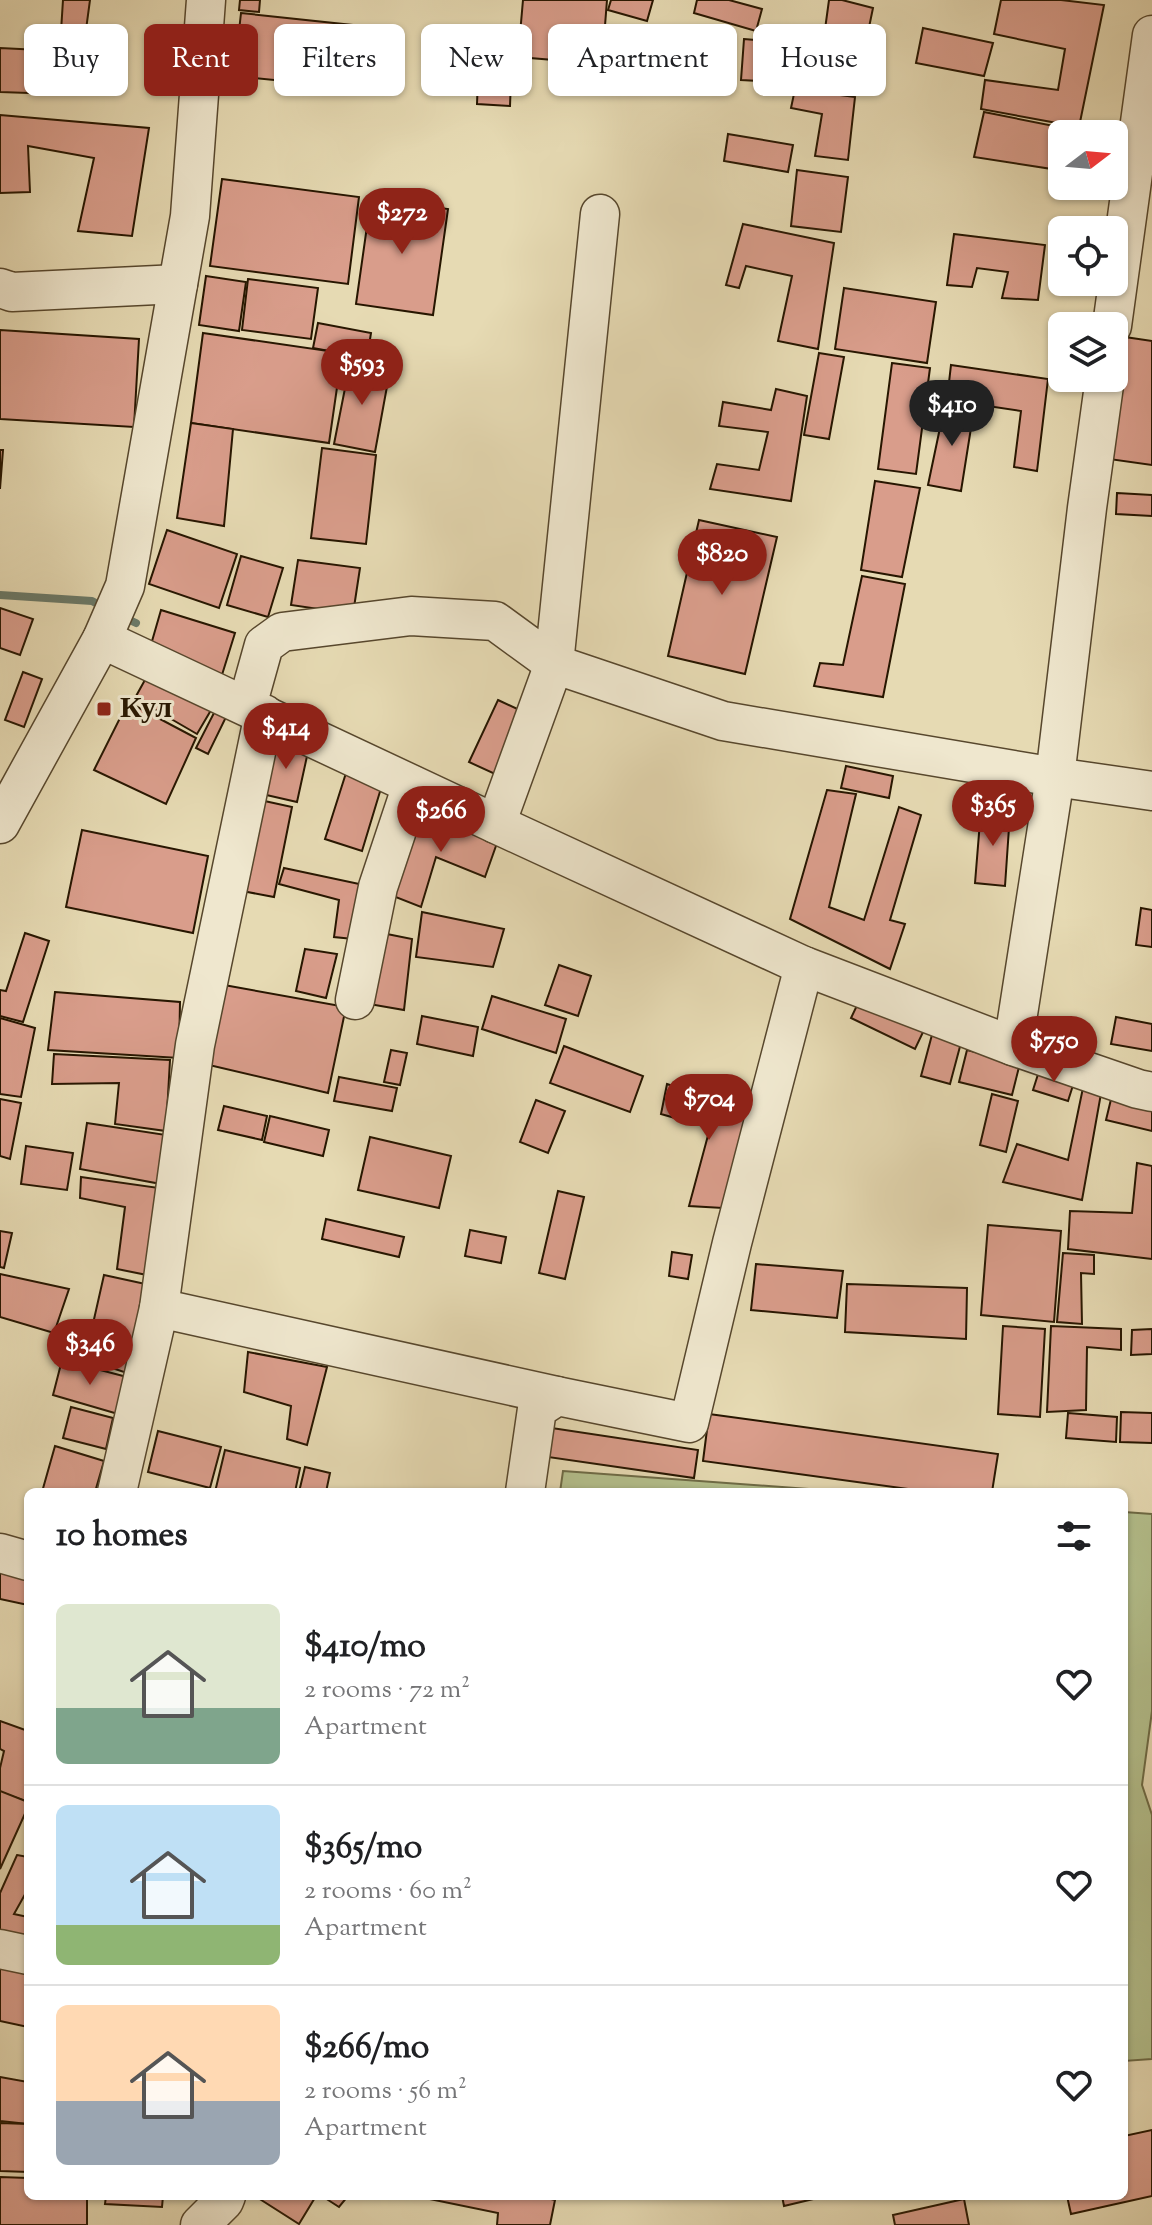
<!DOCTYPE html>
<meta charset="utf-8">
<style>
body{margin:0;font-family:"Sorts Mill Goudy",serif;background:#f2f2f2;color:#202124;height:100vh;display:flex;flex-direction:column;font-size:30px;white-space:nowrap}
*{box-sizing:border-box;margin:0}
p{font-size:26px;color:#757577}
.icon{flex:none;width:44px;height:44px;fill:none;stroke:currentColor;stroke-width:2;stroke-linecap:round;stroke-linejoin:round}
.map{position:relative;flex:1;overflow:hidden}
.details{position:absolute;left:24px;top:1488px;width:1104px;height:712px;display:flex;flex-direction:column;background:#fff;border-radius:12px;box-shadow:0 2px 6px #0004}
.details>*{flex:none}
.hud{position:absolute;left:24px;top:24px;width:1104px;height:72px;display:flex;gap:16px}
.needle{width:52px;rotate:74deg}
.fabs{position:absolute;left:1048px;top:120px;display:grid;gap:16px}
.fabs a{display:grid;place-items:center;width:80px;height:80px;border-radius:12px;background:#fff;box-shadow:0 2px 6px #0004;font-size:40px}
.price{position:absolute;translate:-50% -68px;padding:0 18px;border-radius:28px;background:#8f2418;color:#fff;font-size:26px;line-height:52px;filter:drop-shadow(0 2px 4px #0008)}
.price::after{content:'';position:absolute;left:50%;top:48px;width:24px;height:18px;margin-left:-12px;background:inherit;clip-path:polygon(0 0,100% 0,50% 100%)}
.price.selected{background:#222;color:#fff}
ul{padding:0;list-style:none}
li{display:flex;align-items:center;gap:24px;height:200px;padding:0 32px}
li+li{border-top:2px solid #e0e0e0}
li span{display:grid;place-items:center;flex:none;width:224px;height:160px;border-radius:12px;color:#555}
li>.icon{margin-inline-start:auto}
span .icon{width:96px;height:96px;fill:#fffc;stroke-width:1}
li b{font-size:34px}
h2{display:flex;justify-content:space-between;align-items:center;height:96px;padding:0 32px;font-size:34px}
.chip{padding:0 28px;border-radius:12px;background:#fff;box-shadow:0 2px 6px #0004;font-size:28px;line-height:72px}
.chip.selected{background:#8f2418;color:#fff}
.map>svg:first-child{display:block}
.green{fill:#b4c08d;stroke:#6e6b46;stroke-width:2}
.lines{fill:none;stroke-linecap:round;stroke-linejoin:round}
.stream{stroke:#6a7968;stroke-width:8}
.building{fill:#d99d8b;stroke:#271600;stroke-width:2}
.minor-casing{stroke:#57472d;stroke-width:41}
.minor{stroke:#efe7ce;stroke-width:38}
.poi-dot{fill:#8f2418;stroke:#efe7ce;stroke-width:3}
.labels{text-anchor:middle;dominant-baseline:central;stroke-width:6;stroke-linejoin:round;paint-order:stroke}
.poi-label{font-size:30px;font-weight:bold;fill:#271600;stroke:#efe7ce;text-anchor:start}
</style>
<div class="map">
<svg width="1152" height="2225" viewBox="0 0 1152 2225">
<rect width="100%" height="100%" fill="#e6dab3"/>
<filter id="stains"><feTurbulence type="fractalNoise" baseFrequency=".0025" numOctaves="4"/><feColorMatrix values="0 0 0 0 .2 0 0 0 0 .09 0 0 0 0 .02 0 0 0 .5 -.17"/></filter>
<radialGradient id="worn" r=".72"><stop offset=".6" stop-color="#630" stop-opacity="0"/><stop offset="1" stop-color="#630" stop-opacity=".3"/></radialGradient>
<g class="green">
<path d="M563,1471l286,21h-289z"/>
<path d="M1124,1512l28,2v197l-10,74 10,30v244l-28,2z"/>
</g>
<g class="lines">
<g class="stream">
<path d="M0,595l92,6 13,7"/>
<path d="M121,616l15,7"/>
</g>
</g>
<g class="building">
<path d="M63,0h27l-7,52 -23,-5z"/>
<path d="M240,0h20l-1,12 -20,-2z"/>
<path d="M523,0h84l-5,64 -84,-7z"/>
<path d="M611,0h42l-6,21 -39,-11z"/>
<path d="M697,0h32l33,9 -6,22 -62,-18z"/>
<path d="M829,0h13l31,8 -18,87 -38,-7z"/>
<path d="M1001,0h60l43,5 -25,122 -98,-18 4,-29 73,10 7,-41 -71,-15z"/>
<path d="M241,13l130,14 -6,62 -131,-13z"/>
<path d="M923,28l70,15 -9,33 -68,-13z"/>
<path d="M744,39l36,3 -4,40 -35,-2z"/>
<path d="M0,48l59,3 -2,43 -57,-2z"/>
<path d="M479,51l33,1 -2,54 -33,-2z"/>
<path d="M795,89l60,8 -7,63 -33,-4 7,-42 -31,-6z"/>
<path d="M984,112l75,15 -7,42 -78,-12z"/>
<path d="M0,115l149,13 -17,108 -54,-5 16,-73 -66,-12 2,46 -30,1z"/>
<path d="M728,134l65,11 -5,27 -64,-11z"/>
<path d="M797,170l51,7 -7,55 -50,-6z"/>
<path d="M222,179l137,18 -11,87 -138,-18z"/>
<path d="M371,198l77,11 -15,106 -77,-11z"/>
<path d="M743,224l91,19 -16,106 -40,-8 14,-65 -46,-10 -7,22 -13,-3z"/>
<path d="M954,234l91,11 -7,55 -36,-2 6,-26 -31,-4 -5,19 -25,-2z"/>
<path d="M206,276l40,6 -7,49 -40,-6z"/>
<path d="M248,279l70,9 -7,51 -69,-9z"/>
<path d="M844,288l92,14 -9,61 -92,-14z"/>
<path d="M318,323l53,10 -4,25 -54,-10z"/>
<path d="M0,330l139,9 -5,88 -134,-8z"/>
<path d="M203,333l139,20 -13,90 -138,-20z"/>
<path d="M1125,337l27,4v124l-43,-6z"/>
<path d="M819,353l25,4 -15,82 -25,-4z"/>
<path d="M350,363l40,7 -15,82 -41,-8z"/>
<path d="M892,363l38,5 -14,106 -38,-5z"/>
<path d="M951,365l97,14 -11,92 -23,-4 7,-56 -74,-11z"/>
<path d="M776,389l31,7 -16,105 -81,-12 7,-25 42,6 9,-38 -49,-6 4,-24 48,8z"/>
<path d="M945,404l29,5 -13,82 -33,-6z"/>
<path d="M191,423l42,6 -9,97 -47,-8z"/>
<path d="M322,448l54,7 -10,89 -55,-6z"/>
<path d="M0,450h3l-3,39z"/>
<path d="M875,481l45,7 -18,89 -41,-7z"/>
<path d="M1117,493l35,2v21l-36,-2z"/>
<path d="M699,520l78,17 -32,137 -77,-18z"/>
<path d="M167,530l70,24 -18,54 -70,-24z"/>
<path d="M241,556l42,12 -15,49 -41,-12z"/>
<path d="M298,560l62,8 -7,46 -62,-9z"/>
<path d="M862,576l43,8 -22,113 -69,-11 6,-23 23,2z"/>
<path d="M0,608l33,11 -13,36 -20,-7z"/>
<path d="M161,610l74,23 -14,45 -73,-23z"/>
<path d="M151,669l63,36 -17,29 -62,-36z"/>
<path d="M23,672l19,7 -18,48 -19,-7z"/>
<path d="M498,700l26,12 -29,62 -26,-12z"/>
<path d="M128,702l68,36 -30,66 -72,-34z"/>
<path d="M217,707l11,6 -20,41 -12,-6z"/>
<path d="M274,740l35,7 -12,55 -35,-8z"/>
<path d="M846,766l47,10 -4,22 -48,-10z"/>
<path d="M346,773l36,12 -20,66 -37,-12z"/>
<path d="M827,790l29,4 -27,113 35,13 35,-113 22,8 -31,105 15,4 -15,45 -100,-50z"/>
<path d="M260,800l32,7 -18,90 -32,-6z"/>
<path d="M425,807l72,36 -12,34 -49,-20 -15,50 -28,-11z"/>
<path d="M981,809l29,4 -5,73 -30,-3z"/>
<path d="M82,830l126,26 -15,77 -127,-26z"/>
<path d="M284,868l80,17 -11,54 -19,-2 5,-37 -60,-16z"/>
<path d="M1141,908l11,2v37l-16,-2z"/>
<path d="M422,912l82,17 -11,38 -77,-10z"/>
<path d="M25,933l24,8 -26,81 -23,-6v-26l6,1z"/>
<path d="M382,933l30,6 -8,71 -35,-6z"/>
<path d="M305,949l32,5 -11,44 -30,-7z"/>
<path d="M559,965l32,11 -13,40 -33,-11z"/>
<path d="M224,985l122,22 -18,86 -119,-28z"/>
<path d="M55,992l125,10 -1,56 -131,-8z"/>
<path d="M492,996l74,23 -10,34 -74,-24z"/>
<path d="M861,997l64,31 -10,21 -64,-31z"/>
<path d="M422,1016l56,11 -5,29 -56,-12z"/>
<path d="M1116,1017l36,7v27l-41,-7z"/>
<path d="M0,1018l35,10 -14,69 -21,-3z"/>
<path d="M933,1031l29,8 -12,45 -29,-8z"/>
<path d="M564,1046l79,30 -13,36 -80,-29z"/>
<path d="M391,1050l16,3 -7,32 -16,-3z"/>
<path d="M967,1050l53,13 -8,32 -53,-13z"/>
<path d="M54,1054l116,6 -4,71 -51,-7 4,-41 -67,1z"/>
<path d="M1040,1068l35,11 -7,22 -35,-11z"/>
<path d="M339,1077l58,11 -5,23 -58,-10z"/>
<path d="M1084,1083l18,5 -20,112 -79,-18 14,-38 51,16z"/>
<path d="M667,1084l80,28 -24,96 -34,-2 21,-78 -49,-14z"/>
<path d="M1113,1091l39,10v30l-46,-11z"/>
<path d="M992,1094l26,7 -12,51 -26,-7z"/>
<path d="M0,1099l21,4 -11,56 -10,-3z"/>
<path d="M536,1100l29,11 -17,42 -28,-11z"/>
<path d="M224,1106l43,10 -5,24 -44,-10z"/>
<path d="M270,1116l59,14 -6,26 -59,-14z"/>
<path d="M87,1123l79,12 -5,49 -81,-15z"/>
<path d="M370,1137l81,19 -12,52 -81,-18z"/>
<path d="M26,1146l47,7 -6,37 -46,-6z"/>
<path d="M1137,1163l15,3v93l-84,-10 2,-38 62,2z"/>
<path d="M81,1177l78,11 -12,87 -30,-6 8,-62 -45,-9z"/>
<path d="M558,1191l26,6 -19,82 -26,-6z"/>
<path d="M326,1219l78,18 -5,20 -77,-18z"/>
<path d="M988,1225l73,6 -7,91 -73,-7z"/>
<path d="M470,1230l36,7 -5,26 -36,-7z"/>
<path d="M0,1231l12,2 -8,35 -4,-1z"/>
<path d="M672,1252l20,3 -4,24 -19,-3z"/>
<path d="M1063,1253l31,2v19l-13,-1 1,51 -25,-2z"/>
<path d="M756,1264l87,7 -6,47 -86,-8z"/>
<path d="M0,1274l69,15 -15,44 -54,-16z"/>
<path d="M104,1275l46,10 -20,89 -45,-15z"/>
<path d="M847,1284l120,4 -1,51 -121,-7z"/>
<path d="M1003,1326l42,3 -5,88 -42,-3z"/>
<path d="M1051,1326l70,3v21l-34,-3 -1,63 -39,2z"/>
<path d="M1152,1329v25l-21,1 1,-25z"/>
<path d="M248,1352l79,15 -20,78 -20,-6 4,-33 -47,-14z"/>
<path d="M62,1360l65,17 -9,37 -65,-19z"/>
<path d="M71,1407l42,11 -7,31 -43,-11z"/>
<path d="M1121,1412l31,1v30l-32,-1z"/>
<path d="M1068,1413l49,4 -1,25 -50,-4z"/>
<path d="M709,1414l289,40 -6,38h-62l-227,-31z"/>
<path d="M545,1427l153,23 -4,28 -153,-22z"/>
<path d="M158,1431l63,16 -11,41 -62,-16z"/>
<path d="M55,1446l49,15 -9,31h-53z"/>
<path d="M225,1450l75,18 -5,24h-80z"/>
<path d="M305,1467l25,6 -4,19h-27z"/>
<path d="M0,1568l28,6v31l-28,-6z"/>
<path d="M0,1721l28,10v71l-28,-10v-24l4,-17 -4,-2z"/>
<path d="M0,1791l28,11v5l-28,62z"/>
<path d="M17,1855l11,2v32l-14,25 14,3v29l-28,-6v-47z"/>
<path d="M0,1958l28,6v63l-28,-6z"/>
<path d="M0,2077l28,5v42l-28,-3z"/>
<path d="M0,2123l28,1v48l-28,-1z"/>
<path d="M1152,2130v66l-81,18 -4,-18h57v-60z"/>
<path d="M0,2177l28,1v18h59v29h-87z"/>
<path d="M106,2196h57l-1,11 -57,-3z"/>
<path d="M164,2196h55l-1,3z"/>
<path d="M255,2196h61l-17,28z"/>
<path d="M322,2196h26l-9,11z"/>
<path d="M415,2196h124l16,4 -5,25h-53l1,-12z"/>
<path d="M782,2196h44l-42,10z"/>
<path d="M964,2199l5,26h-74l-2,-10z"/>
</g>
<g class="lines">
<defs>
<g id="minor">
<path d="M0,288l12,4 166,-8"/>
<path d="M1112,326l40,-291"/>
<path d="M102,639l394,185 308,142 209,80 125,43 14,3"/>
<path d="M247,706l17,-61 18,-13 129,-16 84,5 59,43 46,-450"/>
<path d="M0,824l102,-185 23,-53 65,-370 16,-216"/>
<path d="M496,824l58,-160 169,57 332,56 32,-269 18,-130"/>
<path d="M355,1000l23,-113 34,-102"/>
<path d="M1013,1046l42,-269 97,14"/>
<path d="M159,1308l398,88"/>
<path d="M117,1492l42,-184 36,-263 69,-331"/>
<path d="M525,1492l12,-83 20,-13 132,27 43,-180 72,-277"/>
<path d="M0,1553l28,8"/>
<path d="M0,1949l28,6"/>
<path d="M200,2225l24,-24 2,-5"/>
</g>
</defs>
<use href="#minor" class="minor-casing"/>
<use href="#minor" class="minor"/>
</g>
<rect class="poi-dot" x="96" y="701" width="16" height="16" rx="4"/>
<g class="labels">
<g class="poi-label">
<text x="120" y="709">Кул</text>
</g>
</g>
<rect width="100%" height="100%" filter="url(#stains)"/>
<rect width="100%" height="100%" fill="url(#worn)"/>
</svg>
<div class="fabs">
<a><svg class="needle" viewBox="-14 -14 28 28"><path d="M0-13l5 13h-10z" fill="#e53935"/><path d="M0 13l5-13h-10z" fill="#757577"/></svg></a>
<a><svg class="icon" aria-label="locate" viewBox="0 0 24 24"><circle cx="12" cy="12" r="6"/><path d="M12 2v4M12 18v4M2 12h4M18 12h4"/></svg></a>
<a><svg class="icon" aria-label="layers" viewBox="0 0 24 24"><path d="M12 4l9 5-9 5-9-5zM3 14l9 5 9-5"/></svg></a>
</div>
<b class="price" style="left:402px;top:256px">$272</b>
<b class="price" style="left:362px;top:407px">$593</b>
<b class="price selected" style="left:952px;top:448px">$410</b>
<b class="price" style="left:722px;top:597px">$820</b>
<b class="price" style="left:286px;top:771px">$414</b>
<b class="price" style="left:993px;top:848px">$365</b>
<b class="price" style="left:441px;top:854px">$266</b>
<b class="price" style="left:1054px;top:1084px">$750</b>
<b class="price" style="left:709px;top:1142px">$704</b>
<b class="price" style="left:90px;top:1387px">$346</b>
<div class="hud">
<a class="chip">Buy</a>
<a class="chip selected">Rent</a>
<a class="chip">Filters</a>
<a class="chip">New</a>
<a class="chip">Apartment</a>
<a class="chip">House</a>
</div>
<section class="details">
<h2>10 homes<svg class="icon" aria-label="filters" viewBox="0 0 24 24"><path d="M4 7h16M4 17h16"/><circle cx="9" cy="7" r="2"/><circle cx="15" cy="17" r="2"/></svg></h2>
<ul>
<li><span style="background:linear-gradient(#dfe7d0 65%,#7fa58c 0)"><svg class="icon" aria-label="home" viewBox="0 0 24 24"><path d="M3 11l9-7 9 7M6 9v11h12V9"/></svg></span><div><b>$410/mo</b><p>2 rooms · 72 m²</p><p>Apartment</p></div><svg class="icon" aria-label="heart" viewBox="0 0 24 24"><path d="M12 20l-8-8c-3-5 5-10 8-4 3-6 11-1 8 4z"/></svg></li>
<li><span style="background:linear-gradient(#bfe0f5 75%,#8fb573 0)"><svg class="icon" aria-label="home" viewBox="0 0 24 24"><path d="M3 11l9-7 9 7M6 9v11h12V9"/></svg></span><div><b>$365/mo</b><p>2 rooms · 60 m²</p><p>Apartment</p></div><svg class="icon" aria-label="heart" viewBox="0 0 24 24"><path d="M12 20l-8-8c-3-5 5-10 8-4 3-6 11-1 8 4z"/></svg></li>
<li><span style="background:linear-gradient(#ffd9b3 60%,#9aa5b1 0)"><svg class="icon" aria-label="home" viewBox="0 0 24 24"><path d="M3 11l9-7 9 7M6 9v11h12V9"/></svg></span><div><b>$266/mo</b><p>2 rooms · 56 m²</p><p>Apartment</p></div><svg class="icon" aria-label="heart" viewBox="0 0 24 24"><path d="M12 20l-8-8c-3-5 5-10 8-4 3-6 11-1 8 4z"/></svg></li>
</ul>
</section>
</div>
